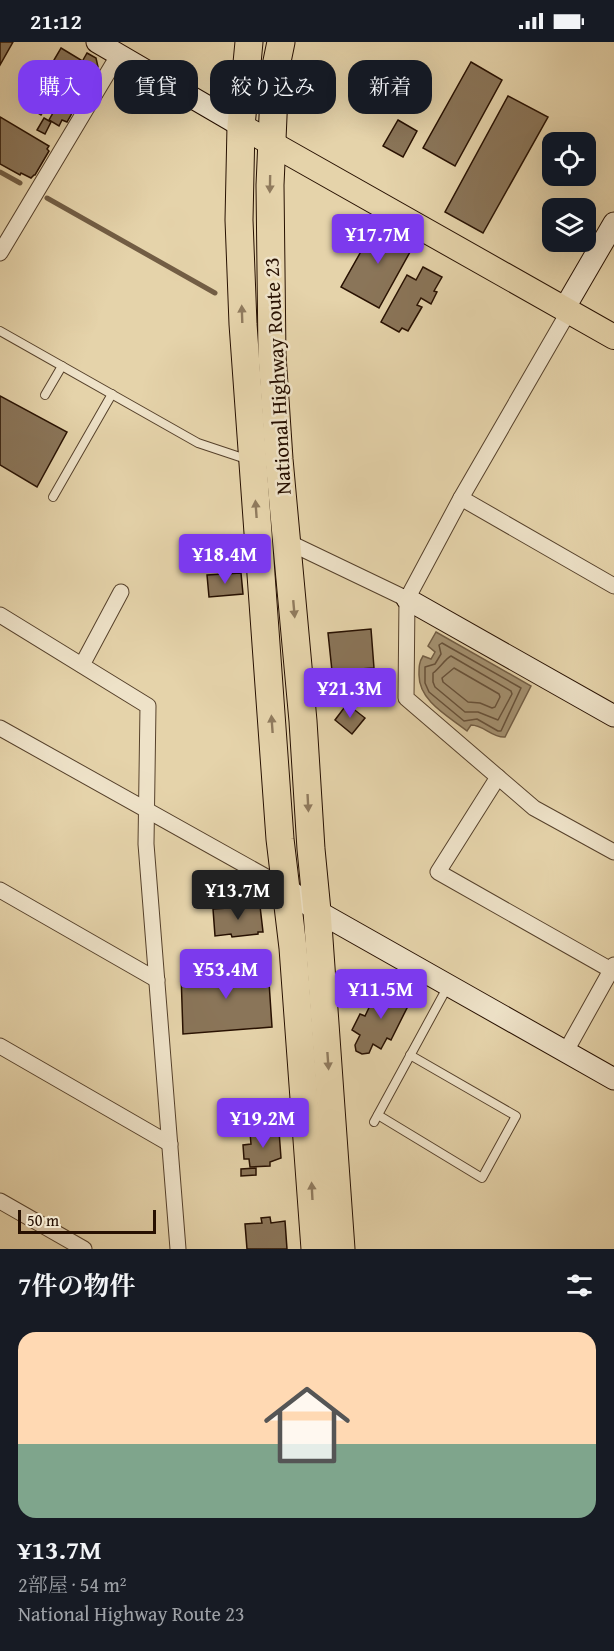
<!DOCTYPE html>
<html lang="ja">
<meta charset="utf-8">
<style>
body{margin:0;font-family:"Gentium Book Plus","Noto Serif JP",serif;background:#20242c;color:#f1f3f6;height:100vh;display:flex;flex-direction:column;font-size:22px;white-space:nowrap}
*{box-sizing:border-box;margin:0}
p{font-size:20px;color:#9ea1a6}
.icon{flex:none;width:33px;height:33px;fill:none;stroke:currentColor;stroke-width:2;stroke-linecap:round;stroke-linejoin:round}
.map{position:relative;height:1207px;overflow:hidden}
.side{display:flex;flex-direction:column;background:#171b24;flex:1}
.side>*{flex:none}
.hud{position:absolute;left:18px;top:18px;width:579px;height:54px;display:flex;gap:12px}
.controls{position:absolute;left:542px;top:90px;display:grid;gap:12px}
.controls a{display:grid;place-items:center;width:54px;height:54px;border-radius:12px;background:#171b24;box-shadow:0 6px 24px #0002;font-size:30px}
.scale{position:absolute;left:18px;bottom:15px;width:138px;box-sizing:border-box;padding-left:6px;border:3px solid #271001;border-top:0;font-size:16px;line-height:21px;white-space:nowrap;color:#271001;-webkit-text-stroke:4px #eee2c8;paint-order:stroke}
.price{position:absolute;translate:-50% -51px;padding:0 14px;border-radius:6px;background:#7c3aed;color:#fff;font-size:20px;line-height:39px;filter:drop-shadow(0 2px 3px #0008)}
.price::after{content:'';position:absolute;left:50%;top:36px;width:18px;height:14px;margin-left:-9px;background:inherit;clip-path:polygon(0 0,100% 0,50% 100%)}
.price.active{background:#222;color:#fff}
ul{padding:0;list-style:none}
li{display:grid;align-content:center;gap:12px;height:318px;padding:0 18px}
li+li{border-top:2px solid #363941}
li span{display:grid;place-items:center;height:186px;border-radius:18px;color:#555}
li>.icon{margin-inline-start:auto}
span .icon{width:108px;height:108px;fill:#fffc;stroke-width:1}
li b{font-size:26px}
h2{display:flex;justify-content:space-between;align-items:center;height:72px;padding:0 18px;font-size:26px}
.chip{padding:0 21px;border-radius:18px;background:#171b24;box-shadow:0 6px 24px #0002;font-size:21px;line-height:54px}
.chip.active{background:#7c3aed;color:#fff}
.status{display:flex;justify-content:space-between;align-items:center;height:42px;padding:0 30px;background:#171b24;direction:ltr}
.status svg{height:16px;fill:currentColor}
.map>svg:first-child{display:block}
.water{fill:#a49171;stroke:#725d44;stroke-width:1.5}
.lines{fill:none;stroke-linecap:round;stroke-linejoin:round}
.shore{stroke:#665039;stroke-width:1.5}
.stream{stroke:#725d44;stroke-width:5}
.building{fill:#8a7559;stroke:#271001;stroke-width:1.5}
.lane-casing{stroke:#56412b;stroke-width:10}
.street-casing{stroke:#56412b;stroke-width:17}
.secondary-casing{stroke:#271001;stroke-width:23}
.primary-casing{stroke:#271001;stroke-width:26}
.highway-casing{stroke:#271001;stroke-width:29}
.lane{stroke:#eee2c8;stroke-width:8}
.street{stroke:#eee2c8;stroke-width:15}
.secondary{stroke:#eee2c8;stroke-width:21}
.primary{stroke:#e5d3aa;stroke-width:24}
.highway{stroke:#e5d3aa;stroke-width:27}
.oneway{fill:#907b5e}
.labels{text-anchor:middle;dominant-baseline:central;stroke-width:5;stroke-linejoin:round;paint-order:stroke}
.street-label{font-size:21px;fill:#271001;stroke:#eee2c8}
</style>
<div class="status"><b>21:12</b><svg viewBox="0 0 49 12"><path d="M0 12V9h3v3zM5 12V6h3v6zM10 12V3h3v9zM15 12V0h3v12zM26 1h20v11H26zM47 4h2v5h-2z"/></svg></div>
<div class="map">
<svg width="614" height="1207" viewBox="0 0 614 1207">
<rect width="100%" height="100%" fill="#e5d3aa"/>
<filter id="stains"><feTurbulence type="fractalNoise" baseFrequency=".00333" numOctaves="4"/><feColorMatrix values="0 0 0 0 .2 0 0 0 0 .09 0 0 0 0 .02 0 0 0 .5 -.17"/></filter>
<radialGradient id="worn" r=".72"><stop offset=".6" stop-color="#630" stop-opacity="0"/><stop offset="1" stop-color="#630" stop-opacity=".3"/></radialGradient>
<path class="water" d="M436,590l95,54 -26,51c-13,1 -21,-12 -34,-12l-4,6c-19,-15 -48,-30 -48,-56 0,-8 0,-13 4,-19l8,3 4,-7 -7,-6z"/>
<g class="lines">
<g class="shore">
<path d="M442,601l79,45 -20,43h-3l-21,-12 -13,2 -35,-29 -4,-9v-16l10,-3 6,-10 -2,-9z"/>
<path d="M451,614l60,35 1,3 -14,26 -20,-8h-13l-30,-25 -2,-5v-9c6,-4 13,-15 18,-17z"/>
<path d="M454,626l45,26 1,3 -5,10 -3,1 -12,-5 -12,-1 -25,-20 -1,-4z"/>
</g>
<g class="stream">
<path d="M0,130l20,11"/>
<path d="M47,156l168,95"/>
</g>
</g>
<g class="building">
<path d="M0,0h13l-13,23z"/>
<path d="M61,6l20,12 -30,52 -6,-3 -4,6 -14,-9z"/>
<path d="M87,11l9,5 2,9 -31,55 -5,-2 -3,6 -10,-6z"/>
<path d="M471,20l31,18 -47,86 -32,-18z"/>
<path d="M508,54l40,21 -65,116 -38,-21z"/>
<path d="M0,75l49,29 -2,3 2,2 -14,24h-1l-3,3 -10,-5 -1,2 -20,-11z"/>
<path d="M44,76l7,4 -6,12 -8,-4z"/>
<path d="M398,78l19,11 -14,26 -20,-11z"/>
<path d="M377,181l38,20 -36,65 -38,-21z"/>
<path d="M423,225l19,10 -8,14 3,1 -6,12 -10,-6 -4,7 5,2 -14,24 -6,-3 -3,4 -18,-10 26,-47 9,5z"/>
<path d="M0,354l67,36 -30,55 -37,-22z"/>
<path d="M241,531l2,21 -34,3 -2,-22z"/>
<path d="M371,587l3,39 -42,3 -4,-38z"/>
<path d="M347,662l18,14 -13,16 -17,-14z"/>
<path d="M260,864l3,26h-5v2l-26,3 -1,-3 -16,2 -2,-27z"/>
<path d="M268,925l4,60 -89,7 -2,-61z"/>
<path d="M391,944l7,6 3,-3 6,4v5l4,2 -20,40 -4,-2 -6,11 -8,-5 -4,9 -7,1 -6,-3 -1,-6 5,-10 -8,-5 8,-16 5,2 12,-25 8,4z"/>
<path d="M279,1089l2,27 -11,4v4l-20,1 -1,-8h-5l-1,-14 8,-1 -1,-11z"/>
<path d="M256,1126v7l-15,1v-7z"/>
<path d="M270,1175l1,6 14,-2 2,28h-40l-2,-25 17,-1 -1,-5z"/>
</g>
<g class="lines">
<defs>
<g id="lane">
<path d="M0,289l198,112 51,17"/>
<path d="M45,353l17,-29"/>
<path d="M53,455l59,-103"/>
<path d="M303,643l48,-2 11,8"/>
<path d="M378,1073l104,63 34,-62 -106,-61"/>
<path d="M374,1080l74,-136"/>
</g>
<g id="street">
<path d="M0,211l119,-199"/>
<path d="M569,269l-108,187 -54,101 -1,99 128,110 80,44"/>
<path d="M461,456l153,88"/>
<path d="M288,500l119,57"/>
<path d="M0,573l148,91 -2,138 32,405"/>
<path d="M82,623l39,-73"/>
<path d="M0,686l286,160"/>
<path d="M498,735l-60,95 173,98"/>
<path d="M0,848l157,90"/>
<path d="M0,1004l170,98"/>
<path d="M566,1009l48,-86"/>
<path d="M0,1159l84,48"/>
</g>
<g id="secondary">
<path d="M97,0l144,84"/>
<path d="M564,267l50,-86"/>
<path d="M407,557l207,117"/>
<path d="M286,846l31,23 297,168"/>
</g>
<path id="primary" d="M241,84l373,211"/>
<g id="highway">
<path d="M249,0l-8,84 -2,94 4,104 37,515 13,109 22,301"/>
<path d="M281,0l-6,29 -5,114 2,170 7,104 24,262 8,128 6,62 24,338"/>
</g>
</defs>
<use href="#lane" class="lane-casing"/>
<use href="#street" class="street-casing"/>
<use href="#secondary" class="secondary-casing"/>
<use href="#primary" class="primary-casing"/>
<use href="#highway" class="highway-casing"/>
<use href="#lane" class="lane"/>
<use href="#street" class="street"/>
<use href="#secondary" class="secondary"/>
<use href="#primary" class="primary"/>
<use href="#highway" class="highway"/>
</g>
<defs><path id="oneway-solid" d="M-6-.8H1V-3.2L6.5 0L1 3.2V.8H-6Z" transform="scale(1.5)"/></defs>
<g class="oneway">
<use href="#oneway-solid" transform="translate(270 142) rotate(91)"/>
<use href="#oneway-solid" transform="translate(242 272) rotate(-92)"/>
<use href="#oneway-solid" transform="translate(256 467) rotate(-94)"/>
<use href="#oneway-solid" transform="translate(294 567) rotate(85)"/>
<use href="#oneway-solid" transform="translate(272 682) rotate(-94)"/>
<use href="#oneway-solid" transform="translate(308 761) rotate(87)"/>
<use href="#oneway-solid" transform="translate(328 1019) rotate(86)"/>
<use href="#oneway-solid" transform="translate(312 1149) rotate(-93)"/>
</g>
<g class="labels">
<g class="street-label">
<text transform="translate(277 334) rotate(-93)">National Highway Route 23</text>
</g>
</g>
<rect width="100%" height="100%" filter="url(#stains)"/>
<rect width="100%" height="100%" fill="url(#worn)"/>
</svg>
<div class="controls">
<a><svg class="icon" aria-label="locate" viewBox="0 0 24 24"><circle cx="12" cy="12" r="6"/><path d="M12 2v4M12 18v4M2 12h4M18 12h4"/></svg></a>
<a><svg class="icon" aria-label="layers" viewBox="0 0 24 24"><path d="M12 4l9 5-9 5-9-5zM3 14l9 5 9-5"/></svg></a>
</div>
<div class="scale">50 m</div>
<b class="price" style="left:378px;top:223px">¥17.7M</b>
<b class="price" style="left:225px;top:543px">¥18.4M</b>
<b class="price" style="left:350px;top:677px">¥21.3M</b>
<b class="price active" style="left:238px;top:879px">¥13.7M</b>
<b class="price" style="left:226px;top:958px">¥53.4M</b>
<b class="price" style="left:381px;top:978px">¥11.5M</b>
<b class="price" style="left:263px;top:1107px">¥19.2M</b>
<div class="hud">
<a class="chip active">購入</a>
<a class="chip">賃貸</a>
<a class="chip">絞り込み</a>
<a class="chip">新着</a>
</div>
</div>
<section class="side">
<h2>7件の物件<svg class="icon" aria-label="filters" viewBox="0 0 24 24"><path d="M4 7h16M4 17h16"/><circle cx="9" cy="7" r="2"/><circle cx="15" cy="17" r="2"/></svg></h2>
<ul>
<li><span style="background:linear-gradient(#ffd9b3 60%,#7fa58c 0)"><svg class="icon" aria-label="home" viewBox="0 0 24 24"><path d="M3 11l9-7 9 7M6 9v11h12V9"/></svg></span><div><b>¥13.7M</b><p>2部屋 · 54 m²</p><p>National Highway Route 23</p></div></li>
</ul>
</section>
